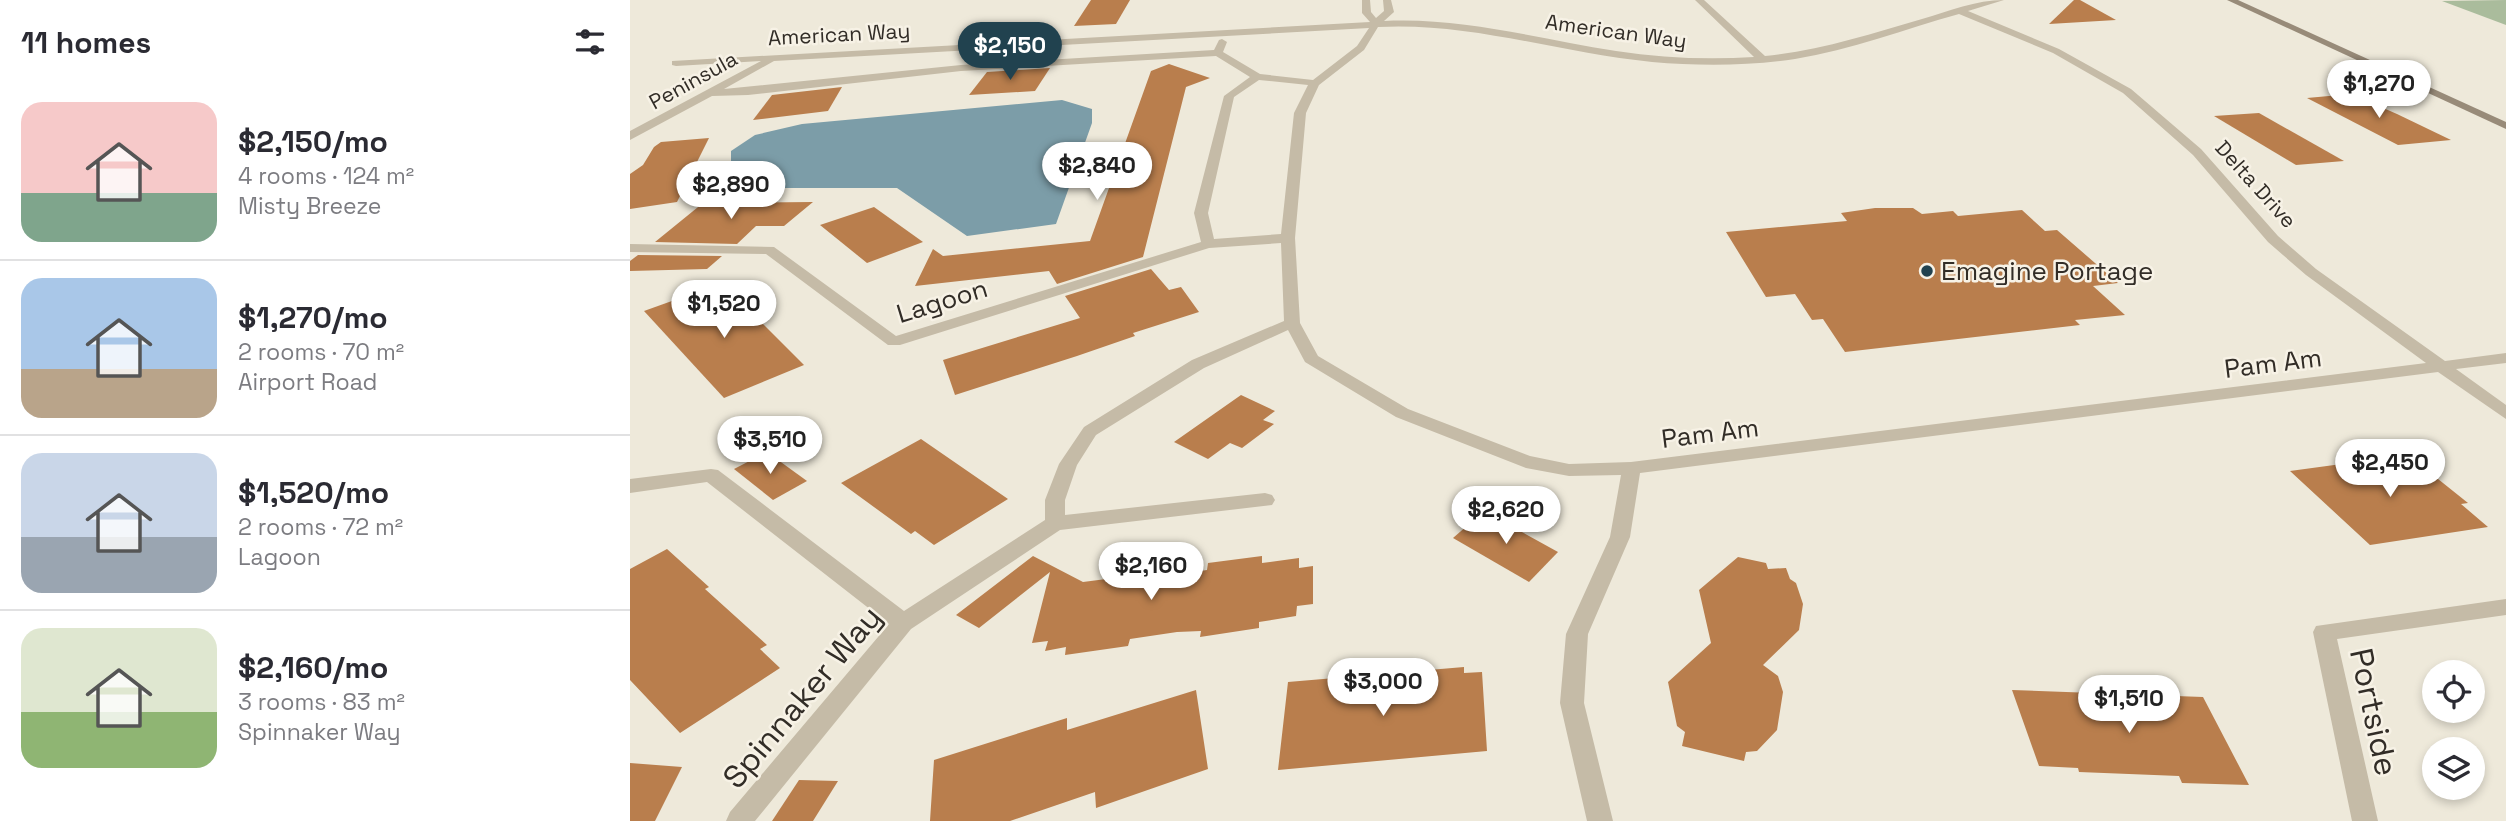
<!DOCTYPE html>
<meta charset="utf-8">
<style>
body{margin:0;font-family:"Space Grotesk",sans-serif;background:#f7f7f7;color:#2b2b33;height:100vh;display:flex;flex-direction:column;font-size:26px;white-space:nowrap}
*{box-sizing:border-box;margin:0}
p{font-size:23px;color:#7c7c81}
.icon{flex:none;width:38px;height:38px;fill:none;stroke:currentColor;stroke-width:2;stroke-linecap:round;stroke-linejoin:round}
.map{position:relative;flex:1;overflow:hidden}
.side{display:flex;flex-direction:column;background:#fff;width:630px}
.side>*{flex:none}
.controls{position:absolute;left:1792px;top:660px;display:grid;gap:14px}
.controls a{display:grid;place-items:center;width:63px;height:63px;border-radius:50%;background:#fff;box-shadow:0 4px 10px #0003;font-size:35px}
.price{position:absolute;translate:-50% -60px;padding:0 16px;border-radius:24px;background:#fff;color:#222;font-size:23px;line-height:46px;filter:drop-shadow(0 2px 4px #0008)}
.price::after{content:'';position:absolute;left:50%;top:42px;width:21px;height:16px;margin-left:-10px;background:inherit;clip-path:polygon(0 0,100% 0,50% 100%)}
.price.current{background:#21424f;color:#fff}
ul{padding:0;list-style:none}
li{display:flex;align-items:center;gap:21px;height:175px;padding:0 21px}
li+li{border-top:2px solid #e1e1e2}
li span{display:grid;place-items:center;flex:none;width:196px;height:140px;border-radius:21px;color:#555}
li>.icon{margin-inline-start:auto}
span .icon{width:84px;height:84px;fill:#fffc;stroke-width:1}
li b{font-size:30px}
h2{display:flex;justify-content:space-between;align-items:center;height:84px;padding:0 21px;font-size:30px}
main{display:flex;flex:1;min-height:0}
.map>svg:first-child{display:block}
.green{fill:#aabc9c}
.water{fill:#7c9da8}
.building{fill:#b97e4d}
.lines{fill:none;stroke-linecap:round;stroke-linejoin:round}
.street{fill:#c5bba7;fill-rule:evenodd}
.secondary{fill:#988b79;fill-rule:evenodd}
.poi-dot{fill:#21424f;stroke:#f7f2e6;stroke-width:2.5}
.labels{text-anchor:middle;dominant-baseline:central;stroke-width:5;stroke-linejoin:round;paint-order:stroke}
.far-street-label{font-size:21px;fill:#322d27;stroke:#f7f2e6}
.poi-label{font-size:26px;fill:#322d27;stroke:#f7f2e6;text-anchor:start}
.street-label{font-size:26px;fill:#322d27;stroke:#f7f2e6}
.near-street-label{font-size:32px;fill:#322d27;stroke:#f7f2e6}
</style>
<main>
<section class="side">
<h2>11 homes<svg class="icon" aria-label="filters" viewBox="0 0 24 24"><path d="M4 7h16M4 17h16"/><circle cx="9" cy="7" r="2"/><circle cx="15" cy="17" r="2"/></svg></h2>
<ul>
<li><span style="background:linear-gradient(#f6c9c9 65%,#7fa58c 0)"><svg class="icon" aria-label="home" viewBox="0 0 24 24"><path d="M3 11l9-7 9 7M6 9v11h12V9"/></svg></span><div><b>$2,150/mo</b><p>4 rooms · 124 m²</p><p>Misty Breeze</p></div></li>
<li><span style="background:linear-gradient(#a9c7e8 65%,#b9a48a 0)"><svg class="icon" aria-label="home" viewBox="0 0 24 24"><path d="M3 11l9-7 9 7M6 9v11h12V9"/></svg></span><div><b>$1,270/mo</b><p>2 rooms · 70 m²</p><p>Airport Road</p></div></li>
<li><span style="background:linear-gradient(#c9d6e8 60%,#9aa5b1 0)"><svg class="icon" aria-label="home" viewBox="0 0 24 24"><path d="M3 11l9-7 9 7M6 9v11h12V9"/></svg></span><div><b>$1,520/mo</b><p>2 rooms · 72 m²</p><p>Lagoon</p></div></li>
<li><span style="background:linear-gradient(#dfe7d0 60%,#8fb573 0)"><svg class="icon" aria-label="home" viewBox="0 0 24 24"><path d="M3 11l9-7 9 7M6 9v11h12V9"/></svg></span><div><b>$2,160/mo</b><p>3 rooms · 83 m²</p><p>Spinnaker Way</p></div></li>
</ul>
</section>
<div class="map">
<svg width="1876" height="821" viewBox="0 0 1876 821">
<rect width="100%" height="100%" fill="#eee9da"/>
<path class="green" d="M1876,0v25l-64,-24z"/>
<path class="water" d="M432,100l30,9v14l-36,101 -89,12 -70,-48h-139l-27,-8v-29l24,-16 47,-11z"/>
<g class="building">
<path d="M461,0h39l-14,24 -42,2z"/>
<path d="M1444,0h6l36,20 -67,4z"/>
<path d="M430,53l-3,4 -61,3 3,-4z"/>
<path d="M539,64l41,14 -24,9 -43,170 -86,27 -8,-13 -134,15 18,-37 10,7 147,-15 61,-170z"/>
<path d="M420,68l-15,23 -66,4 18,-23z"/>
<path d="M212,87l-14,24 -75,9 19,-25z"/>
<path d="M1721,94l46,20 54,26 -53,5 -91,-47z"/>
<path d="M1629,113l85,48 -48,4 -82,-49z"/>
<path d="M79,138l-32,64 -47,7v-35l13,-9 11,-18 7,-5z"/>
<path d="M183,202l-29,24h-28l-19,18 -82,-2 48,-39z"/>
<path d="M244,207l49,35 -56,21 -47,-38z"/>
<path d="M1245,208h38l9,6 31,-3 5,5 64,-6 23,21 12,-1 61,53 -25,3 32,29 -50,5 5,5 -235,27 -22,-33 -11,1 -17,-26 -29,3 -40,-65 121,-11 -6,-8z"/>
<path d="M8,255l84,1 -15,13 -77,2v-10z"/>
<path d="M521,269l18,21 12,-3 18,25 -66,21 2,3 -58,20 -122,39 -12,-35 137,-42 -15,-22z"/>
<path d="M92,283l82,82 -80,33 -80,-87z"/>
<path d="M611,395l34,16 -12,9 11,4 -32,24 -12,-5 -22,16 -34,-17z"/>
<path d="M291,439l87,60 -74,46 -19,-14 -4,3 -70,-51z"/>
<path d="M137,452l40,29 -34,19 -39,-31z"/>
<path d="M1778,455l60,48 -7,1 27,23 -118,18 -80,-74z"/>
<path d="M854,511l74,41 -29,30 -76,-44z"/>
<path d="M37,549l42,38 -4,2 62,56 -7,4 20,19 -100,65 -50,-53v-111z"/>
<path d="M403,556l50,26 54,-7v6l50,-8 20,-3 1,-7 54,-7v7l37,-5v10l14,-2v38l-16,2 -1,10 -37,6v6l-59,9 1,-6 -24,1 -47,7 -2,7 -63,9 1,-8 -21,4 3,-10 -16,2 18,-71 -71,56 -23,-13z"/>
<path d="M1108,557l28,6 2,6 18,-1 4,11 6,4 7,21 -4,26 -36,35 15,11 5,16 -6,38 -20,21 -11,1 -2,9 -62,-15 3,-14 -8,-6 -9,-44 43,-39 -12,-53z"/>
<path d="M834,667v6l18,-1 5,79 -209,19 10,-88z"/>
<path d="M566,690l12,79 -112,39 -1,-16 -85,29h-80l4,-61 133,-42v12z"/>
<path d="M1382,690l191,7 46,88 -67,-2 -3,-7 -100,-4 -1,-4 -39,-2z"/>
<path d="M0,763l52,4 -27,54h-25z"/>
<path d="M169,780l39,1 -25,40h-41z"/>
</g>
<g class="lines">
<g class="street">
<path d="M732,0h8l1,12 5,6 8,-7 -1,-11h8l3,12 -10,9c79,-4 154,18 232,30 46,7 92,9 138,6l-59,-57h9l61,56c54,-5 105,-22 157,-37 27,-8 54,-19 82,-19l-36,11 91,38 72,40 70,60 77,87 38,33 129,92 61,-8v10l-50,6 50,36v14l-68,-47 -798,101 -10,64 -42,97 -4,69 29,118h-26l-27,-118 6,-69 44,-97 11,-62 -52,1 -43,-8 -130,-51 -91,-55 -17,-32 -84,38 -108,67 -19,30 -12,35v15l200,-22 7,2 3,5 -3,5 -212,25 -149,99 -156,192h-29l4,-9 159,-188 -182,-142 -77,11v-14l81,-10 7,1 186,141 141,-91v-20l14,-36 25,-37 108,-67 92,-39 -3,-78 -72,5 -309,97h-12l-122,-91 -136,-2v-8l144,3 122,89 305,-94 -7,-29 30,-117 26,-19 -34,-21 -255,15 -213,24 -36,1 -82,44v-9l131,-70 -85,5 -4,-1v-4l698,-39 -8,-9zM1329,14l94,39 70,40 70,62 75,87 38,33 120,88 -795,99 -62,2 -39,-8 -122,-47 -90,-53 -18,-33 -5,-85 11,-125 13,-28 45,-35 14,-23c94,-5 181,26 274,35 47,4 96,4 143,-3 56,-9 110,-30 164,-45zM739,28l-12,18 -44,34 -53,-6 -37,-22 4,-10 -5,-3 -3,1 -5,10 -253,15 -237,24 50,-28zM629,80l49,5 -14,28 -13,121 -67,5 -6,-26 26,-116z"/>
<path d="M1876,599v16l-169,24 41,182h-26l-39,-189 3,-6z"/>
</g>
<path class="secondary" d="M1597,0h11l268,122v7z"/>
</g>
<circle class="poi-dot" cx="1297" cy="271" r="7"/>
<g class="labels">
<g class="far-street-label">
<text transform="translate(986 31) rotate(8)">American Way</text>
<text transform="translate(209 34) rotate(-3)">American Way</text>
<text transform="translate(63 80) rotate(-29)">Peninsula</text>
<text transform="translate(1626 184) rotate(48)">Delta Drive</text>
</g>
<g class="poi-label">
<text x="1311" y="271">Emagine Portage</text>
</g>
<g class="street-label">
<text transform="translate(312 301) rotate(-17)">Lagoon</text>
<text transform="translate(1643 363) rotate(-7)">Pam Am</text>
<text transform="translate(1080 433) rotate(-7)">Pam Am</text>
</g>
<g class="near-street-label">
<text transform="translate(172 697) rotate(-50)">Spinnaker Way</text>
<text transform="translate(1744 712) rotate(78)">Portside</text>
</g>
</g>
</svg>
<div class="controls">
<a><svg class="icon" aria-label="locate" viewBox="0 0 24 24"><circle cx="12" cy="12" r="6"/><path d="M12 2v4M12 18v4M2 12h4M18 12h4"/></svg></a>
<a><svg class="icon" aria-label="layers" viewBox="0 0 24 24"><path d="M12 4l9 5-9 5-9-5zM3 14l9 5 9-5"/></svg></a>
</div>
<b class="price current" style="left:380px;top:82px">$2,150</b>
<b class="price" style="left:1749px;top:120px">$1,270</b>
<b class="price" style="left:467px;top:202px">$2,840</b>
<b class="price" style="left:101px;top:221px">$2,890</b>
<b class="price" style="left:94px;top:340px">$1,520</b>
<b class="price" style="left:140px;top:476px">$3,510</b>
<b class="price" style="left:1760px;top:499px">$2,450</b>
<b class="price" style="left:876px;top:546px">$2,620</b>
<b class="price" style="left:521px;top:602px">$2,160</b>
<b class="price" style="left:753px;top:718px">$3,000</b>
<b class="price" style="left:1499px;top:735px">$1,510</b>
</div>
</main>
